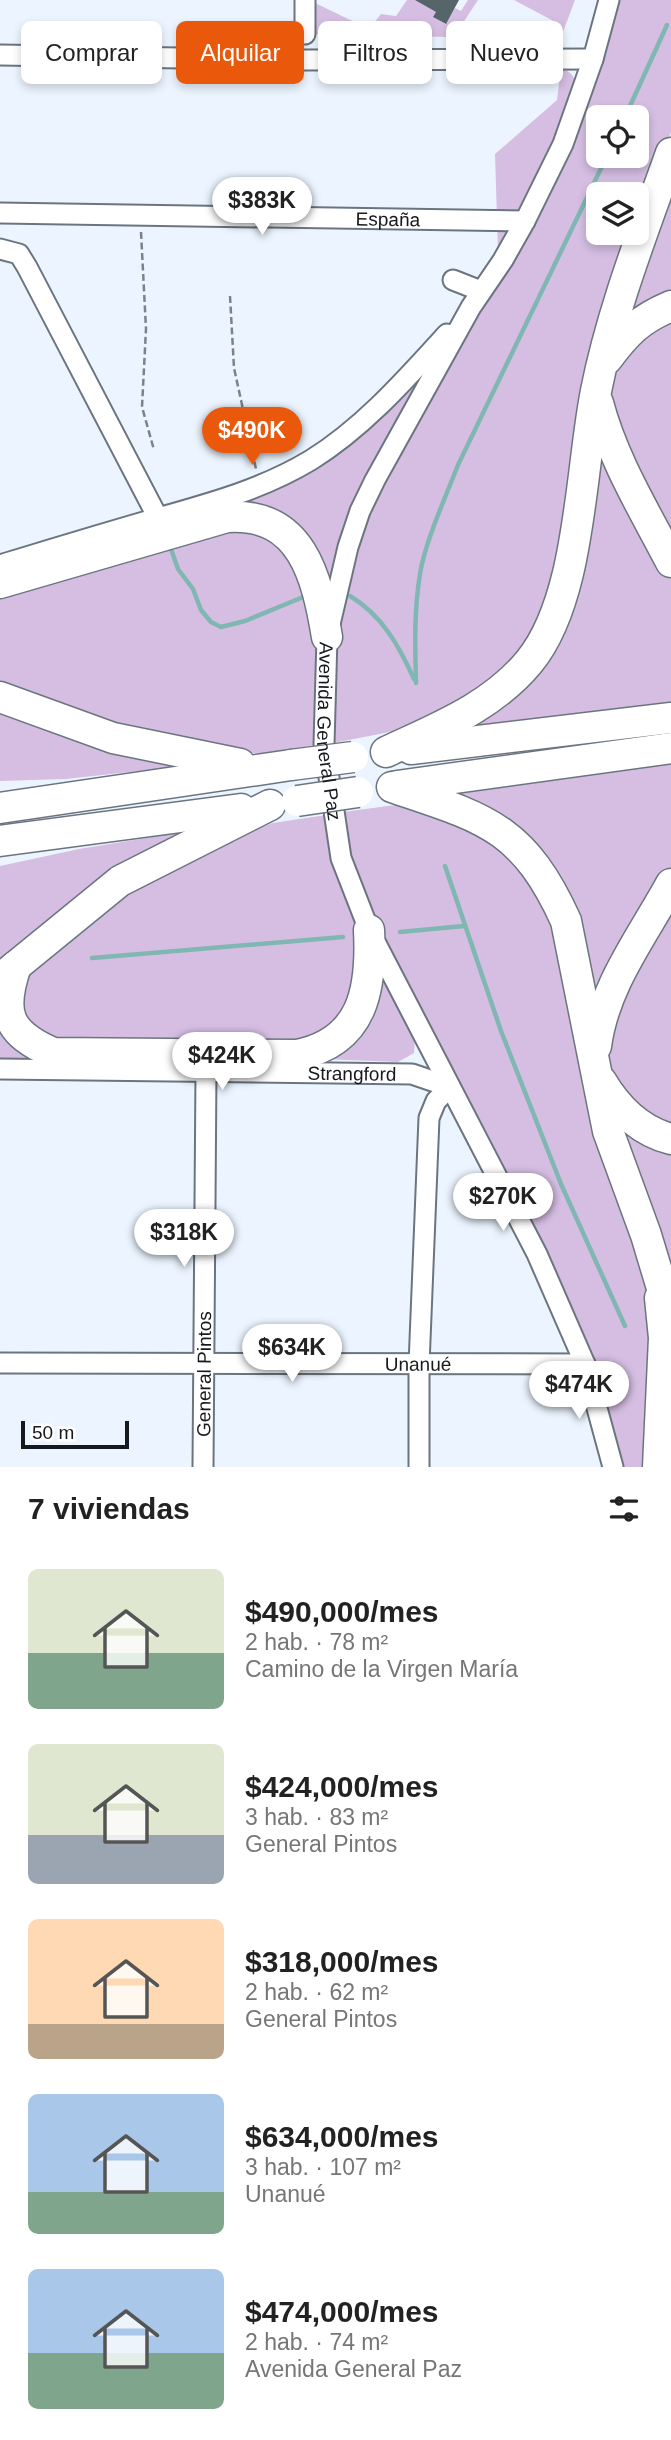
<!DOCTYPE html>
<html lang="es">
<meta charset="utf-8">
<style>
body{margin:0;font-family:Arial,sans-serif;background:#f6f6f6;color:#222;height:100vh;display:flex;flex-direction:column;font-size:26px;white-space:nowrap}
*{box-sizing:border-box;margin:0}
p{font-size:23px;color:#767676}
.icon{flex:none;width:38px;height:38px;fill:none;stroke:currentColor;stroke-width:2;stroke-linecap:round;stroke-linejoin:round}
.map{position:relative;height:1467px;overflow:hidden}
.sheet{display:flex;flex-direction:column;background:#fff;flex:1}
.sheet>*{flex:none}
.guide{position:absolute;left:21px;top:21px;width:630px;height:63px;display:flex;gap:14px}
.buttons{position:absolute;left:586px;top:105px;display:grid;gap:14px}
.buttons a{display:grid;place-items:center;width:63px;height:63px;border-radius:10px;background:#fff;box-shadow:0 4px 10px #0003;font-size:35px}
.scale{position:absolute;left:21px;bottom:18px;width:108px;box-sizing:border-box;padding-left:7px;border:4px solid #161a1e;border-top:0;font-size:19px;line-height:24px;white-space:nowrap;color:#161a1e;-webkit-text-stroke:5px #fff;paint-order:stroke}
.price{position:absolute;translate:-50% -60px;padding:0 16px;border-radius:24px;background:#fff;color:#222;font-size:23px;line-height:46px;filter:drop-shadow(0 2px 4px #0008)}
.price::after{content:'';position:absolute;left:50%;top:42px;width:21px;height:16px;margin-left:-10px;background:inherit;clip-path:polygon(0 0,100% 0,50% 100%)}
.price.active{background:#ea580c;color:#fff}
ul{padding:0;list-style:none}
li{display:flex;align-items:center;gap:21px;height:175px;padding:0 28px}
li span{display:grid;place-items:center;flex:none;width:196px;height:140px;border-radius:10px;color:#555}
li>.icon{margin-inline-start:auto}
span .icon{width:84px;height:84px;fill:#fffc;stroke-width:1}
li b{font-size:30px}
h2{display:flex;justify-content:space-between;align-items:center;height:84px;padding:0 28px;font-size:30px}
.tag{padding:0 24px;border-radius:10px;background:#fff;box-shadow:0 4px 10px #0003;font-size:24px;line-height:63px}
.tag.active{background:#ea580c;color:#fff}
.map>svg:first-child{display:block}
.green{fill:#d5bee2;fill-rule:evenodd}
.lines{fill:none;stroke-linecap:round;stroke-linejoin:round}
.stream{stroke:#80b7b2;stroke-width:4.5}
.building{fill:#55656a}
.minor-casing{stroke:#6b7580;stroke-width:23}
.highway-casing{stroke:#6b7580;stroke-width:33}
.path{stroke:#7c8289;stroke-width:2.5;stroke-dasharray:7 3.5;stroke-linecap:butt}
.minor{stroke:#fff;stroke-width:19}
.highway{stroke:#fff;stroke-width:30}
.highway-bridge-casing{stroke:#6b7580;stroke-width:33;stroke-linecap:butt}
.highway-bridge{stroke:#fff;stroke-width:30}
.labels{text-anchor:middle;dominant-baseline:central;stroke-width:7;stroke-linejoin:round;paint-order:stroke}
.street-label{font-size:19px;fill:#161a1e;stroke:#fff}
</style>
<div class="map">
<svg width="671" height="1467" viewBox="0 0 671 1467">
<rect width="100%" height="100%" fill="#ecf5ff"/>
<g class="green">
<path d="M407,0h17l-2,4 14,8 -2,5 11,7 10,-16 6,3 7,-11h10l-19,29 11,7 72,1 13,-3 6,-9 -47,-25h61l-12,32 -8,7 -258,-5 16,-32 56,27 12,-15 15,2z"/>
<path d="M619,0h52v132l-64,192 -55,276 -44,74 -92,53 -83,16v-43l4,-63 20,-87 11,-35 51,-98 60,-103 56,-90 23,-48 43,-113 16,-49zM598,117h39v39h-39zM598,194h39v39h-39z"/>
<path d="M561,68c9,4 13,6 14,16l-18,51 -18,39 -41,77 -3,-97 62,-54z"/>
<path d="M671,179v112l-16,7 -34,25z"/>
<path d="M671,321v225l-58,-116 -5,-47 15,-27 34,-28z"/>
<path d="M425,368l-75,143 -12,34 -11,44 -91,-84z"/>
<path d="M597,430l40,85 34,64v126l-242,33 92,-55z"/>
<path d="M246,525l46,26 26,85 -3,109 -53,9 -108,-13 -154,-53v-98z"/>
<path d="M0,704l211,59 -145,16 -66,2z"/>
<path d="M671,759v110l-78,148 -25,-114 -132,-112z"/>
<path d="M395,805l22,1 74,28 56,61 101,379 4,193h-30l-29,-103 -216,-438 -26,-68 -8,-46z"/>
<path d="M326,815l34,116 -3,65 -41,46 -260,3 -27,-13 -14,-42 7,-16 140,-108 111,-43z"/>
<path d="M220,826l-220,143v-103l79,-17z"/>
<path d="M671,902v224l-36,-22 -21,-25 -9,-25 14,-65z"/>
<path d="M380,971l35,68 -1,14 -16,9 -75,-3z"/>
<path d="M0,1022l39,36h-39z"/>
<path d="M614,1120l35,27 22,8v131z"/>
</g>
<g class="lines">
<g class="stream">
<path d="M625,117l42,-92"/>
<path d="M171,549l7,20 15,20 8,21 10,12 10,5 24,-6 63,-26"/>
<path d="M350,596c32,19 49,50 64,83"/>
<path d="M416,683c-1,-37 -2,-73 4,-109 5,-32 26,-78 38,-109l149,-309"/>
<path d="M445,866l56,165 60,153 64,142"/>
<path d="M400,932l64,-6"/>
<path d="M92,958l251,-21"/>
</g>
</g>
<path class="building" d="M415,0h44l-13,24 -13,-7 3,-5z"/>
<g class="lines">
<defs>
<g id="minor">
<path id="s1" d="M609,0l-16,59 -30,85 -38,77 -22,39 -32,47 -96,173 -15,31 -12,36 -21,90 -3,107 17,114 28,72 168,324 48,110 28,103"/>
<path d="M305,34v-34"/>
<path d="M0,55l305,5 288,-1"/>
<path id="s2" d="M0,213l525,8"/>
<path d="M0,249l19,5 8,13 131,251"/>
<path d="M453,280l28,11"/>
<path d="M0,565c53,-16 105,-32 158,-47 53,-15 105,-29 153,-58 52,-32 95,-81 136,-126"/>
<path id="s3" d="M0,1069l412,5 38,13"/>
<path id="s4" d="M0,1363l585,1"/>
<path id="s5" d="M203,1467l3,-396"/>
<path d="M419,1467v-102l10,-247 7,-17 14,-14"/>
</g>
<g id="highway">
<path d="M607,359c20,-27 33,-40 64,-53"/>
<path d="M598,403c15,57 46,107 73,159"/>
<path d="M0,583l227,-66c75,-5 90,60 100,120"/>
<path d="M0,697l113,41 127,26"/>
<path d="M411,749l260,-31"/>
<path d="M386,752c51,-24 106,-45 143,-90 52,-63 51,-191 67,-271 16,-81 47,-159 75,-238"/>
<path d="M397,786l274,-38"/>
<path d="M392,787c92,31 131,39 174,134l42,210 38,104 25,83"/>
<path d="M0,808l291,-43"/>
<path d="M0,841l241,-32"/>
<path d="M16,966c-16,47 -9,67 37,87l244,2c67,-13 75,-67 72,-125"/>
<path d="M0,979l120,-98 150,-76"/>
<path d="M596,1046c8,-61 46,-109 75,-162"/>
<path d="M601,1081c16,27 39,50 70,58"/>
<path d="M658,1467l6,-129 -4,-40"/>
</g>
</defs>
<use href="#minor" class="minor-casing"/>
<use href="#highway" class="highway-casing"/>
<g class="path">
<path d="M141,232l5,97 -4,78 12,43"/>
<path d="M230,296l4,72 22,101"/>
</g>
<use href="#minor" class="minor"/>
<use href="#highway" class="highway"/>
<defs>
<g id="highway-bridge">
<path d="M291,765l62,-8"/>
<path d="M297,801l61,-9"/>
</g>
</defs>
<use href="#highway-bridge" class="highway-bridge-casing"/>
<use href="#highway-bridge" class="highway-bridge"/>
</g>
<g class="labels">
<g class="street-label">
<text stroke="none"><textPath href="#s2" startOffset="388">España</textPath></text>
<text stroke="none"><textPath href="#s1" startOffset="796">Avenida General Paz</textPath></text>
<text stroke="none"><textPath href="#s3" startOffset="352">Strangford</textPath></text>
<text stroke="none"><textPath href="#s4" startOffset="418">Unanué</textPath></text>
<text stroke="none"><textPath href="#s5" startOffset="93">General Pintos</textPath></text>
</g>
</g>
</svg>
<div class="buttons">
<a><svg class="icon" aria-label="locate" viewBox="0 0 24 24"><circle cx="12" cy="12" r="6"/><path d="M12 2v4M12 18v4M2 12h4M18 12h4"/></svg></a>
<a><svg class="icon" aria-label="layers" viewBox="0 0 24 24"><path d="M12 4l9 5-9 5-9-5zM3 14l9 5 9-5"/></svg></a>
</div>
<div class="scale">50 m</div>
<b class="price" style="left:262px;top:237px">$383K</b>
<b class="price active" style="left:252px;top:467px">$490K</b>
<b class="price" style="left:222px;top:1092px">$424K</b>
<b class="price" style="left:503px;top:1233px">$270K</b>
<b class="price" style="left:184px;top:1269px">$318K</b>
<b class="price" style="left:292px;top:1384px">$634K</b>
<b class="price" style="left:579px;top:1421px">$474K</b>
<div class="guide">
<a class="tag">Comprar</a>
<a class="tag active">Alquilar</a>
<a class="tag">Filtros</a>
<a class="tag">Nuevo</a>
</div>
</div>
<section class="sheet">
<h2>7 viviendas<svg class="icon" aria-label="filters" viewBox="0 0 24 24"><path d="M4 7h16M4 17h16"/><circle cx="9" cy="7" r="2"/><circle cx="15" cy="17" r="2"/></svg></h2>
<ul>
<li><span style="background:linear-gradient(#dfe7d0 60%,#7fa58c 0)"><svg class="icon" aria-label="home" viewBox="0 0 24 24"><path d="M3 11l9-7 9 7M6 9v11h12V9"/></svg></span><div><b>$490,000/mes</b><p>2 hab. · 78 m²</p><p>Camino de la Virgen María</p></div></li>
<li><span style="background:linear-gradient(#dfe7d0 65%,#9aa5b1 0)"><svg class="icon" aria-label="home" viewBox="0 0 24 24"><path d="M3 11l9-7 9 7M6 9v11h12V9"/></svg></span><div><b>$424,000/mes</b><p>3 hab. · 83 m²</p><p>General Pintos</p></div></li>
<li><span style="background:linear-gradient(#ffd9b3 75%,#b9a48a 0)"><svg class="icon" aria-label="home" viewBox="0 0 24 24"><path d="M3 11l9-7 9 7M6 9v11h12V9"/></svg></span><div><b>$318,000/mes</b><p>2 hab. · 62 m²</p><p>General Pintos</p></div></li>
<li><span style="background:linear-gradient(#a9c7e8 70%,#7fa58c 0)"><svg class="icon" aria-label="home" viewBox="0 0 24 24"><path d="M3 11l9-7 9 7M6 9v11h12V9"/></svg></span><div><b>$634,000/mes</b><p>3 hab. · 107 m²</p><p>Unanué</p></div></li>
<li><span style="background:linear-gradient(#a9c7e8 60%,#7fa58c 0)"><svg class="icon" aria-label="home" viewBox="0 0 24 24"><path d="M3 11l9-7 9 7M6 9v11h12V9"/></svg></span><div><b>$474,000/mes</b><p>2 hab. · 74 m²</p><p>Avenida General Paz</p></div></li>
</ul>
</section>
